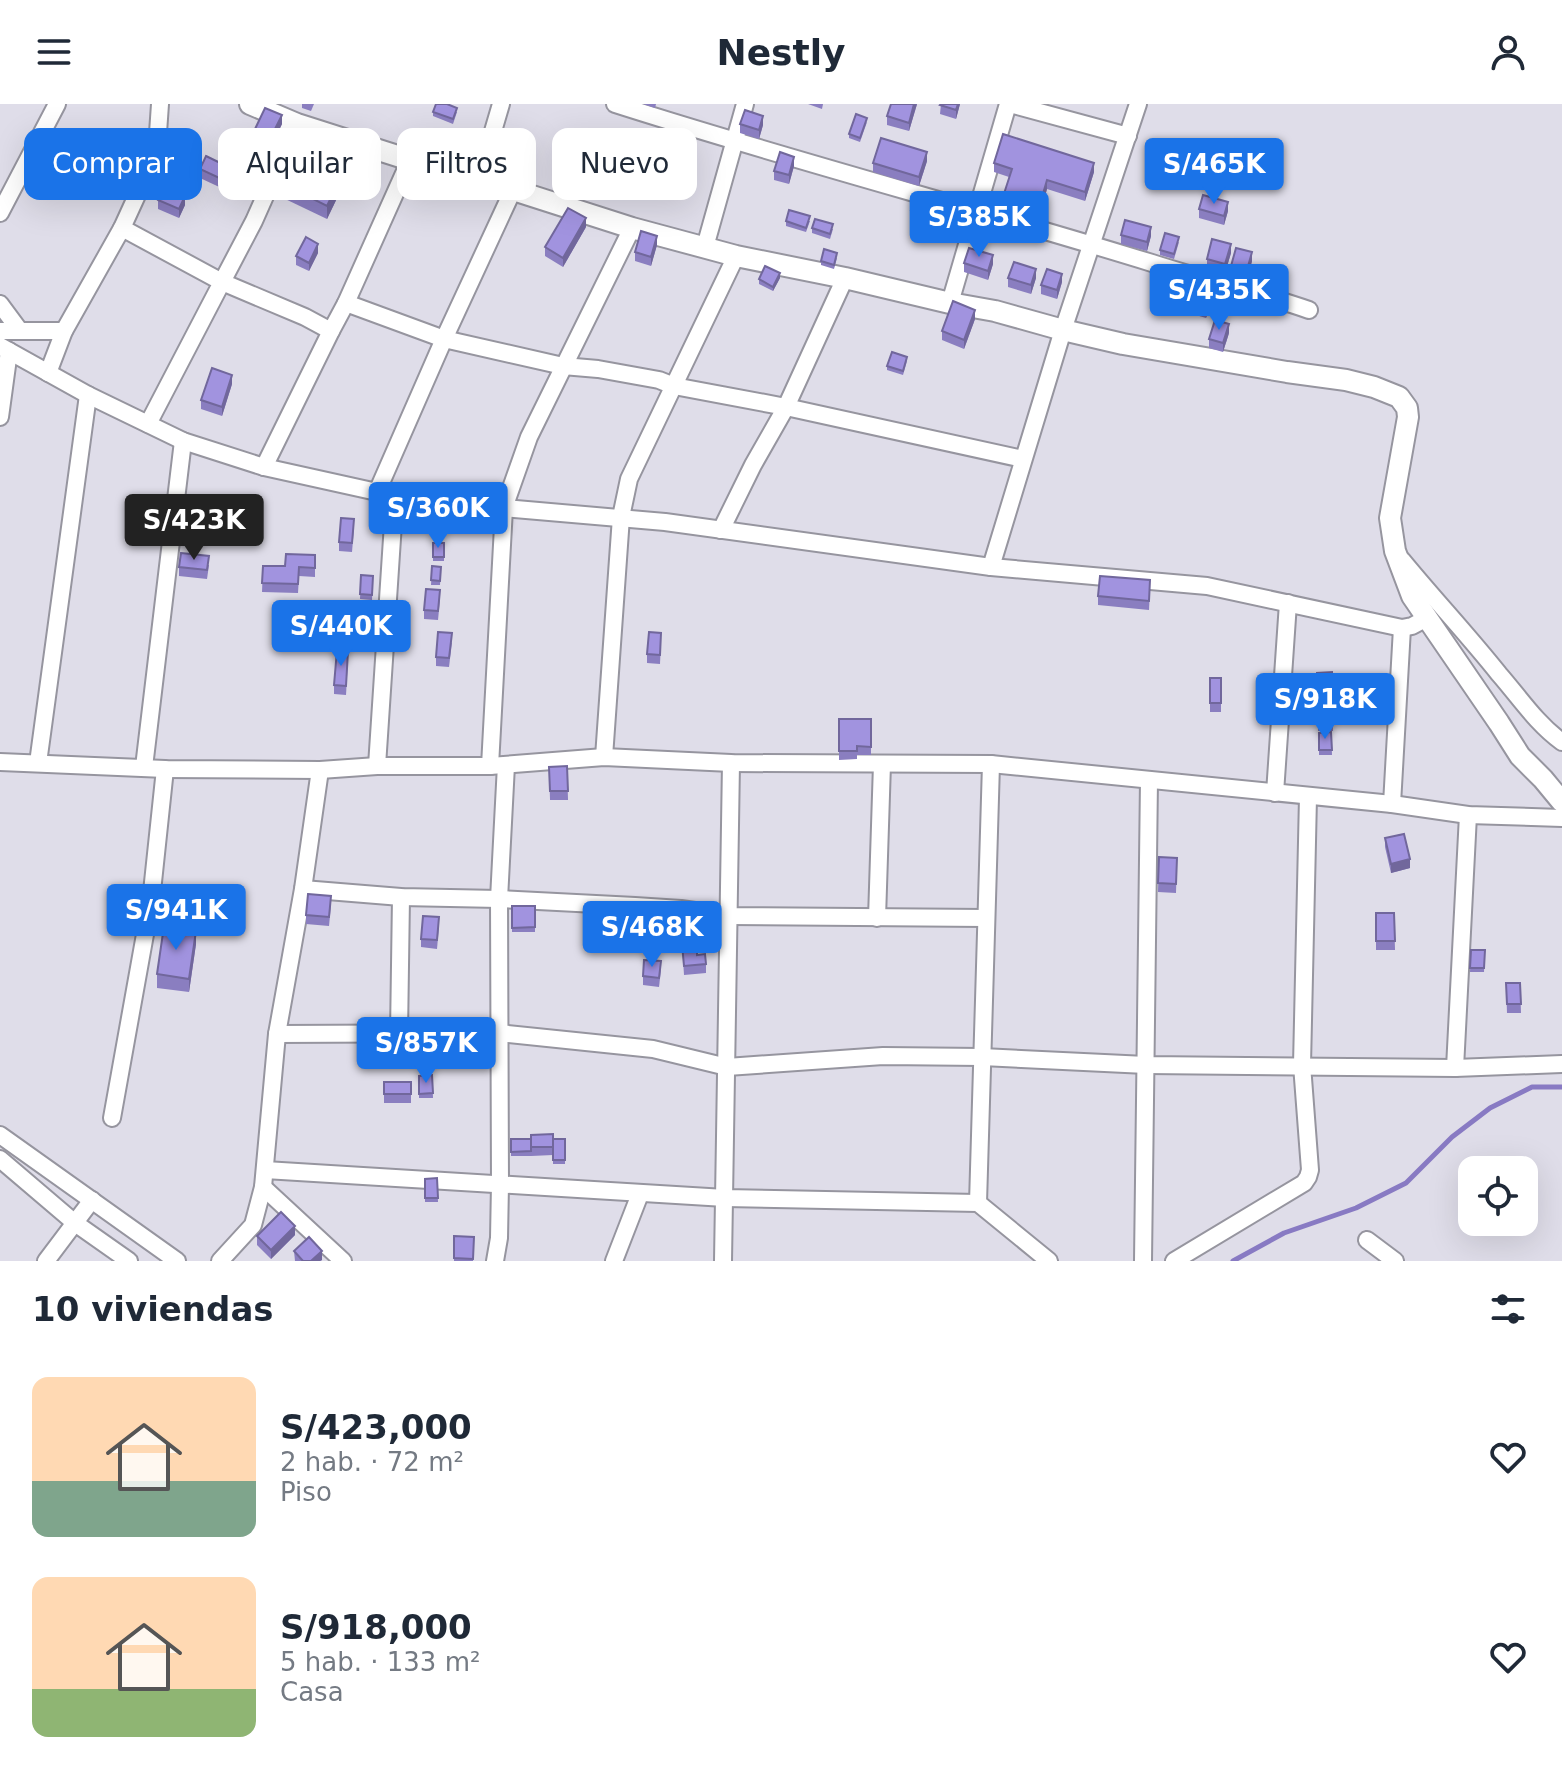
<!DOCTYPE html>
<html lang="es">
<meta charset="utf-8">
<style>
body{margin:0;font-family:"DejaVu Sans",sans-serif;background:#f2f2f3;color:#1f2937;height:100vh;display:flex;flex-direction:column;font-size:30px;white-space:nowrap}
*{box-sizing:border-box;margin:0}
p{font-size:26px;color:#747a83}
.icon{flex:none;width:44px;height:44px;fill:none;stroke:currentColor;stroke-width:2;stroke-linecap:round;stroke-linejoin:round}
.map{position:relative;height:1157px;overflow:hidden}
.drawer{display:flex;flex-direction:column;background:#fff;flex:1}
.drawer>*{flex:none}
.hud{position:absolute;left:24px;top:24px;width:800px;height:72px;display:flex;gap:16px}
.fabs{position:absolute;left:1458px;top:1052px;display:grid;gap:16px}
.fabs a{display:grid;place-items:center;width:80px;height:80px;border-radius:16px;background:#fff;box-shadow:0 8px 32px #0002;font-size:40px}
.price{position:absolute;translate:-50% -68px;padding:0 18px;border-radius:8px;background:#1a73e8;color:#fff;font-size:26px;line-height:52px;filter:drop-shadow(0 2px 4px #0008)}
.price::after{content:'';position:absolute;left:50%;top:48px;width:24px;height:18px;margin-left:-12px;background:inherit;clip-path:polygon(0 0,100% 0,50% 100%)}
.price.active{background:#222;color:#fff}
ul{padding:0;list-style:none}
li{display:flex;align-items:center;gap:24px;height:200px;padding:0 32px}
li span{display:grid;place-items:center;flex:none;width:224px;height:160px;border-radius:16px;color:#555}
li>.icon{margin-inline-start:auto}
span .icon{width:96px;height:96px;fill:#fffc;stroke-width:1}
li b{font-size:34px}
h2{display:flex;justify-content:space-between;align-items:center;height:96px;padding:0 32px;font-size:34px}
.chip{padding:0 28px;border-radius:16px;background:#fff;box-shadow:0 8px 32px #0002;font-size:28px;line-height:72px}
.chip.active{background:#1a73e8;color:#fff}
header{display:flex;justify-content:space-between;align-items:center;height:104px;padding:0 32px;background:#fff;font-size:36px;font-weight:800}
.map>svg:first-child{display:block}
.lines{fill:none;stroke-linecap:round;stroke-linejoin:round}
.stream{stroke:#887ac3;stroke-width:5}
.minor-casing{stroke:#96959f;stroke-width:20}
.tertiary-casing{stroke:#96959f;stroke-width:24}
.minor{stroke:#fff;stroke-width:16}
.tertiary{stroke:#fff;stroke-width:20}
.wall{fill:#8a7ec0}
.shaded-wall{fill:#71679c}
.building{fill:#a193df;stroke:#71679c;stroke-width:2}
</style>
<header><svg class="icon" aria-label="menu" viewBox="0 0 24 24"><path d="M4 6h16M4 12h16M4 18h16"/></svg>Nestly<svg class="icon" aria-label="person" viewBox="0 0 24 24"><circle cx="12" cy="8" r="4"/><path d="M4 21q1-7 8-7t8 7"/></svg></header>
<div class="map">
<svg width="1562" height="1157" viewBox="0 0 1562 1157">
<rect width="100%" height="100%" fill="#dfdde9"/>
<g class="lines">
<path class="stream" d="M1233,1157l51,-28 72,-25 50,-25 46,-46 38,-29 42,-21h30"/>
<defs>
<g id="minor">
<path d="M615,0c178,57 359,104 537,159 52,17 106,29 157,47"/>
<path d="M1010,0l118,32"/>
<path d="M297,20l-43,97 -32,61 83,35 26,14 15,-28 64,-143"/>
<path d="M479,75l22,-75"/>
<path d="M0,109l57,-109"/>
<path d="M122,124l100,54 -74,142"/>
<path d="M705,143l40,-143"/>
<path d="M346,199l98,36 119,27 35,3 61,11 15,6 112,21 237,52"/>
<path d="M950,199l58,-199"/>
<path d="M0,200l20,27"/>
<path d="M0,227h64"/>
<path d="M0,242l88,49 95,46 81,26 113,25 127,16 161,14 326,45 216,19 195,42 10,-2 15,-8"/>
<path d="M48,269l16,-42 58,-103 37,-81 -1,-14 2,-29"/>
<path d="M0,313l9,-66"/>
<path d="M264,363l67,-136"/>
<path d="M377,388l67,-153 69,-149"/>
<path d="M721,426l32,-65 33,-58 59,-129"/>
<path d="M1402,456c32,39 66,75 97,114 21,24 37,49 63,68"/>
<path d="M991,463l72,-237 75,-226"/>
<path d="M604,653l17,-240 8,-38 107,-223"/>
<path d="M0,658l165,7 155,1 57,-4h113l114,-9 127,6 260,1 401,40 76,11 94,3"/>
<path d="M38,659l50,-368"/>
<path d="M377,662l18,-273"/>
<path d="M490,662l14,-258 25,-71 103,-209"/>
<path d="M144,663l39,-326"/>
<path d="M1275,689l13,-190"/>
<path d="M1392,700l10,-176"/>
<path d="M303,785l98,8 98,2 136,7 46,3 48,7 257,2"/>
<path d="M877,814l5,-154"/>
<path d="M277,930l222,-1 154,16 74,18 156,-11 99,1 164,8 309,3 107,-4"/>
<path d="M399,930l2,-137"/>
<path d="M1455,964l13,-253"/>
<path d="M112,1014l39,-217 14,-132"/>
<path d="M0,1031l177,126"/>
<path d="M0,1055l75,64 54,38"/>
<path d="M265,1066l460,28 253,5 71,58"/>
<path d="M263,1083l80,74"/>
<path d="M978,1099l13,-439"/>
<path d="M1367,1136l28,21"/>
<path d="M46,1157l46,-61"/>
<path d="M220,1157l33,-36 10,-38 14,-153 26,-145 17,-119"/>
<path d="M495,1157l4,-23 1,-54 -1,-285 7,-134"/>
<path d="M614,1157l26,-67"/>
<path d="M723,1157l8,-498"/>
<path d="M1143,1157l6,-481"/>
<path d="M1174,1157l130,-78 4,-6 2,-7 -8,-105 6,-268"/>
</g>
<path id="tertiary" d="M250,0l47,20 113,36 69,19 153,49 104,28 109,22 105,25 45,8 68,19 60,14 164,28 59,8 28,7 25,10 8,11 1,9 -18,101 5,33 17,45 87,127 21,33 23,23 19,23"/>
</defs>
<use href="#minor" class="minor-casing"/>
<use href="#tertiary" class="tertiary-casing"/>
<use href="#minor" class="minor"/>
<use href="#tertiary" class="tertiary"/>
</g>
<g class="wall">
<path d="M302,0h12l-3,7 -9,-3z"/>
<path d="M643,0h13l-1,4z"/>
<path d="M808,0h15l-1,5z"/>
<path d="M917,0l-8,27 -22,-6v-9z"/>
<path d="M941,0h19l-4,15 -16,-5z"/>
<path d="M433,8h24l-4,12 -20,-8z"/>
<path d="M867,18l-7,20 -11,-4v-4z"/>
<path d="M282,20l-11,22 -16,-8v-9z"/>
<path d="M740,20l23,1 -4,14 -19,-6z"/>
<path d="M159,44l24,5 -7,13 -17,-9z"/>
<path d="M927,57l-8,25 -46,-14v-9z"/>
<path d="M994,59l100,9 -9,29 -38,-12 -11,38 -36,-12v-9l9,-29 -15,-5z"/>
<path d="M794,62l-5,18 -15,-4v-9z"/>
<path d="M200,65l51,18 -6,12 -45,-21z"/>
<path d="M281,79l58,11 -12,25 -46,-22z"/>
<path d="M158,96l27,5 -6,13 -21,-9z"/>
<path d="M1199,105l29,2 -4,14 -25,-7z"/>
<path d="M911,106l22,1 -3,10 -19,-6z"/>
<path d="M959,115l-3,9 -13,-4v-4z"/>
<path d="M786,117h24l-4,11 -20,-6z"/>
<path d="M586,123l-23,40 -18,-11v-9z"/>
<path d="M812,124l21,1 -3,10 -18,-6z"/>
<path d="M1121,131l30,1 -4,15 -26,-7z"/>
<path d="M1179,138l-5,17 -14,-4v-5z"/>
<path d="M657,141l-6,21 -16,-5v-9z"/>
<path d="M318,149l-9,18 -13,-6v-9z"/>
<path d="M1231,149l-6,20 -18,-5v-9z"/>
<path d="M837,154l-3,11 -13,-4v-4z"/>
<path d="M1252,157l-5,18 -16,-4v-9z"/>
<path d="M964,159l29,1 -5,16 -24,-8z"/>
<path d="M780,174l-7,13 -14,-7v-5z"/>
<path d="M1008,174h28l-5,16 -23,-7z"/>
<path d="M1062,178l-5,17 -16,-5v-9z"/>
<path d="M1182,198l28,3 -4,13 -24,-7z"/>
<path d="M1262,198l-4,14 -14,-4v-5z"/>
<path d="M975,215l-11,30 -22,-9v-9z"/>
<path d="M1229,229l-6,19 -14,-4v-9z"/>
<path d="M907,257l-4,14 -16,-5v-4z"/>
<path d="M232,280l-10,32 -21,-7v-9z"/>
<path d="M436,406h10v21h-11z"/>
<path d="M354,424l-2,24 -13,-1v-9z"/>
<rect x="433" y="439" width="11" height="18"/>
<path d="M315,451v22l-16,-1 -1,17 -36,-1 1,-26h22z"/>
<path d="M209,461l-2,14 -28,-3v-9z"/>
<path d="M432,462l9,1 -1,18h-9z"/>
<path d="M361,471l12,1 -1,24 -12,-1z"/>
<path d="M1150,485l-1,21 -51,-5v-9z"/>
<path d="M440,495l-2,21 -14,-1v-9z"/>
<path d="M408,502l-2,34 -18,-1v-9z"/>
<path d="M452,538l-3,25 -13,-1v-9z"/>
<path d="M661,538l-1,22 -13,-1v-9z"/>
<path d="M348,556l-2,35 -12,-1v-9z"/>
<path d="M1332,568l1,59h-15l-1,-58z"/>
<rect x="1210" y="574" width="11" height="34"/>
<path d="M839,615h32v36h-14v4l-18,1z"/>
<path d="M1331,628l1,23h-13v-22z"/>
<path d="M567,662l1,34h-18l-1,-33z"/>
<path d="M1385,734l25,30 -19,5 -6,-26z"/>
<path d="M1159,753l18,1 -1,35 -18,-1z"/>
<path d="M331,801l-2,21 -23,-2v-9z"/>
<rect x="512" y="802" width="23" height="26"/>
<path d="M1376,809h18l1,37h-19z"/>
<path d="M439,822l-2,23 -16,-2v-8z"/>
<path d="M196,840l-7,48 -32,-4v-14z"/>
<path d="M682,840l15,11 9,9v9l-22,2z"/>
<path d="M1471,846h14l-1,22h-14z"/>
<path d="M661,866l-2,17 -16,-2v-9z"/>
<path d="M1506,879h14l1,30h-14z"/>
<path d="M432,971l1,23h-14v-22z"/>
<rect x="384" y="978" width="27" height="21"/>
<path d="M511,1035h54v25h-12v-9l-22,1v-6v6h-20z"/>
<path d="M437,1074l1,24h-13v-23z"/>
<path d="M295,1131l-24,24 -14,-14v-9z"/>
<path d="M454,1132l20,1 -1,24h-19z"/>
<path d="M294,1147l28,9 -2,1h-25z"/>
</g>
<g class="shaded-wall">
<path d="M914,0h3l-8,27v-8z"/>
<path d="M958,0h2l-4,15v-9z"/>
<path d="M282,11v9l-11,22v-9z"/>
<path d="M763,12v9l-4,14v-9z"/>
<path d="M183,40v9l-7,13v-9z"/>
<path d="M927,48v9l-8,25v-9z"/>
<path d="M794,53v9l-5,18v-9z"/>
<path d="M1094,59v9l-9,29v-9z"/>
<path d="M251,74v9l-6,12v-9z"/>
<path d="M1047,76v9l-11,38v-9z"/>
<path d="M339,77v13l-12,25v-13z"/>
<path d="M185,92v9l-6,13v-9z"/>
<path d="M1228,98v9l-4,14v-9z"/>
<path d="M586,114v9l-23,40v-9z"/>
<path d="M1151,123v9l-4,15v-9z"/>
<path d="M657,132v9l-6,21v-9z"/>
<path d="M318,140v9l-9,18v-8z"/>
<path d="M1231,140v9l-6,20v-9z"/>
<path d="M1252,148v9l-5,18v-9z"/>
<path d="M993,151v9l-5,16v-9z"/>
<path d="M1036,165v9l-5,16v-9z"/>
<path d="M780,169v5l-7,13v-4z"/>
<path d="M1062,170v8l-5,17v-9z"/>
<path d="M1210,192v9l-4,13v-9z"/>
<path d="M975,206v9l-11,30v-9z"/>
<path d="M1229,220v9l-6,19v-9z"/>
<path d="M232,271v9l-10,32v-9z"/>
<path d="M1410,755v9l-19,5v-9z"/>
<path d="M196,827v13l-7,48v-13z"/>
<path d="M295,1122v9l-24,24v-9z"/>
<path d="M322,1147v9l-2,1h-9z"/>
</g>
<g class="building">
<path d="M436,0h11l10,4 -4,11 -20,-7z"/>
<path d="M891,0h23l-5,19 -22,-7z"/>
<path d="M941,0h17l-2,6 -16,-5z"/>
<path d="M265,4l17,7 -11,22 -16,-8z"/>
<path d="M745,6l18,6 -4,14 -19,-6z"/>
<path d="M856,10l11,4 -7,20 -11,-4z"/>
<path d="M1003,30l91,29 -9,29 -38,-12 -11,38 -36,-12 12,-37 -18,-6z"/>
<path d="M166,31l17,9 -7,13 -17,-9z"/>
<path d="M881,34l46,14 -8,25 -46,-14z"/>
<path d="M780,48l14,5 -5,18 -15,-4z"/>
<path d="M206,52l45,22 -6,12 -45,-21z"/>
<path d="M293,55l46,22 -12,25 -46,-23z"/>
<path d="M164,83l21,9 -6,13 -21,-9z"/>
<path d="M1203,91l25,7 -4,14 -25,-7z"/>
<path d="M914,97l19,6 -3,9 -19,-6z"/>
<path d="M568,104l18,10 -23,40 -18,-11z"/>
<path d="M789,106l21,6 -4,12 -20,-7z"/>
<path d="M946,106l13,4 -3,10 -13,-4z"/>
<path d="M815,115l18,5 -3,10 -18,-6z"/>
<path d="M1125,116l26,7 -4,15 -26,-7z"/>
<path d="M641,127l16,5 -6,21 -16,-5z"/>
<path d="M1165,129l14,4 -5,17 -14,-4z"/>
<path d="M306,133l12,7 -9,19 -13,-7z"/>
<path d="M1212,135l19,5 -6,20 -18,-5z"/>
<path d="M969,144l24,7 -5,16 -24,-8z"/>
<path d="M1236,144l16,4 -5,18 -16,-4z"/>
<path d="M824,145l13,4 -3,12 -13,-4z"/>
<path d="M1014,158l22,7 -5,16 -23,-7z"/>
<path d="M765,162l15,7 -7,14 -14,-8z"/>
<path d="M1047,165l15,5 -5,16 -16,-5z"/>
<path d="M1186,185l24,7 -4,13 -24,-7z"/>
<path d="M1248,189l14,4 -4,14 -14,-4z"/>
<path d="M953,197l22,9 -11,30 -22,-9z"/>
<path d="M1215,216l14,4 -6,19 -14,-4z"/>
<path d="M892,248l15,5 -4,14 -16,-5z"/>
<path d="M212,264l20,7 -10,32 -21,-7z"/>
<path d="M436,406h10v17h-11z"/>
<path d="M341,414l13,1 -2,24 -13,-1z"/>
<rect x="433" y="439" width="11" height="14"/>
<path d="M181,449l28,3 -2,14 -28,-3z"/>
<path d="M286,450l29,1v13l-16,-1 -1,17 -36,-1 1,-17h22z"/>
<path d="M432,462l9,1 -1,14 -9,-1z"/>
<path d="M361,471l12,1 -1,19 -12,-1z"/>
<path d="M1100,472l50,4 -1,21 -51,-5z"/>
<path d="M426,485l14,1 -2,21 -14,-1z"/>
<path d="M390,501l18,1 -2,25 -18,-1z"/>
<path d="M438,528l14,1 -3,25 -13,-1z"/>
<path d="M649,528l12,1 -1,22 -13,-1z"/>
<path d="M337,546l11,1 -2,35 -12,-1z"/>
<path d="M1332,568l1,50h-15l-1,-49z"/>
<rect x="1210" y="574" width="11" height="25"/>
<path d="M839,615h32v28l-14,-1v5h-18z"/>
<path d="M1331,628l1,18h-13v-17z"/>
<path d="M567,662l1,25h-18l-1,-24z"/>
<path d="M1404,730l6,25 -19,5 -6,-26z"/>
<path d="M1159,753l18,1 -1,26 -18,-1z"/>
<path d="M308,790l23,2 -2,21 -23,-2z"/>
<path d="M512,802h23v21l-23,1z"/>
<path d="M1376,809h18l1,28h-19z"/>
<path d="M423,812l16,1 -2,23 -16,-1z"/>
<path d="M164,822l32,5 -7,48 -32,-5z"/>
<path d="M692,839v8l5,-1v5l8,-1 1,10 -22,2 -2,-22z"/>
<path d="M1471,846h14l-1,18h-14z"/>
<path d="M644,856l17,1 -2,17 -16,-2z"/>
<path d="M1506,879h14l1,21h-14z"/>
<path d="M432,971l1,18 -14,1v-18z"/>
<rect x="384" y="978" width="27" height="12"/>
<path d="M553,1030v13h-22v-12z"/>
<path d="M511,1035h20v12l-20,1z"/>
<rect x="553" y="1035" width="12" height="21"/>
<path d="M437,1074l1,20h-13v-19z"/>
<path d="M281,1108l14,14 -24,24 -14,-14z"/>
<path d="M454,1132l20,1 -1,22 -19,-1z"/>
<path d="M309,1133l13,14 -11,10h-8l-9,-10z"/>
</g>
</svg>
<div class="fabs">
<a><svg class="icon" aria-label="locate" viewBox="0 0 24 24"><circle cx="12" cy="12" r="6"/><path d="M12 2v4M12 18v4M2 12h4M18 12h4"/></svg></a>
</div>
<b class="price" style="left:1214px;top:102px">S/465K</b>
<b class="price" style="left:979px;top:155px">S/385K</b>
<b class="price" style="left:1219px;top:228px">S/435K</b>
<b class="price" style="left:438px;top:446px">S/360K</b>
<b class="price active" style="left:194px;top:458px">S/423K</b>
<b class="price" style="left:341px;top:564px">S/440K</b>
<b class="price" style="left:1325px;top:637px">S/918K</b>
<b class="price" style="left:176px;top:848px">S/941K</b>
<b class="price" style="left:652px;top:865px">S/468K</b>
<b class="price" style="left:426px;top:981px">S/857K</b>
<div class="hud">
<a class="chip active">Comprar</a>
<a class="chip">Alquilar</a>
<a class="chip">Filtros</a>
<a class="chip">Nuevo</a>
</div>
</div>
<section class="drawer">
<h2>10 viviendas<svg class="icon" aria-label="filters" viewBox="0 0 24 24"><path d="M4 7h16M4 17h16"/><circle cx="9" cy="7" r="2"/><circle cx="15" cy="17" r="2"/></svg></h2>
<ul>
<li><span style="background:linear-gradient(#ffd9b3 65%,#7fa58c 0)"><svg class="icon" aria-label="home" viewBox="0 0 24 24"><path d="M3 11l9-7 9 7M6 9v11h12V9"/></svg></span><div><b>S/423,000</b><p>2 hab. · 72 m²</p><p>Piso</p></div><svg class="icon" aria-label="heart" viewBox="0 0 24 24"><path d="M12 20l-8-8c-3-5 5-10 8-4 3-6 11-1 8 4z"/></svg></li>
<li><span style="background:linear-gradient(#ffd9b3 70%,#8fb573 0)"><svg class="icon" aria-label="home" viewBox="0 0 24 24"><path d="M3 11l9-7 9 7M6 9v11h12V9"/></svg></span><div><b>S/918,000</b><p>5 hab. · 133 m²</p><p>Casa</p></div><svg class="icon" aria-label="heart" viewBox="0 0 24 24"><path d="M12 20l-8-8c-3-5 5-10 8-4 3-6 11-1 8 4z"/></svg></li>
</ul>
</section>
